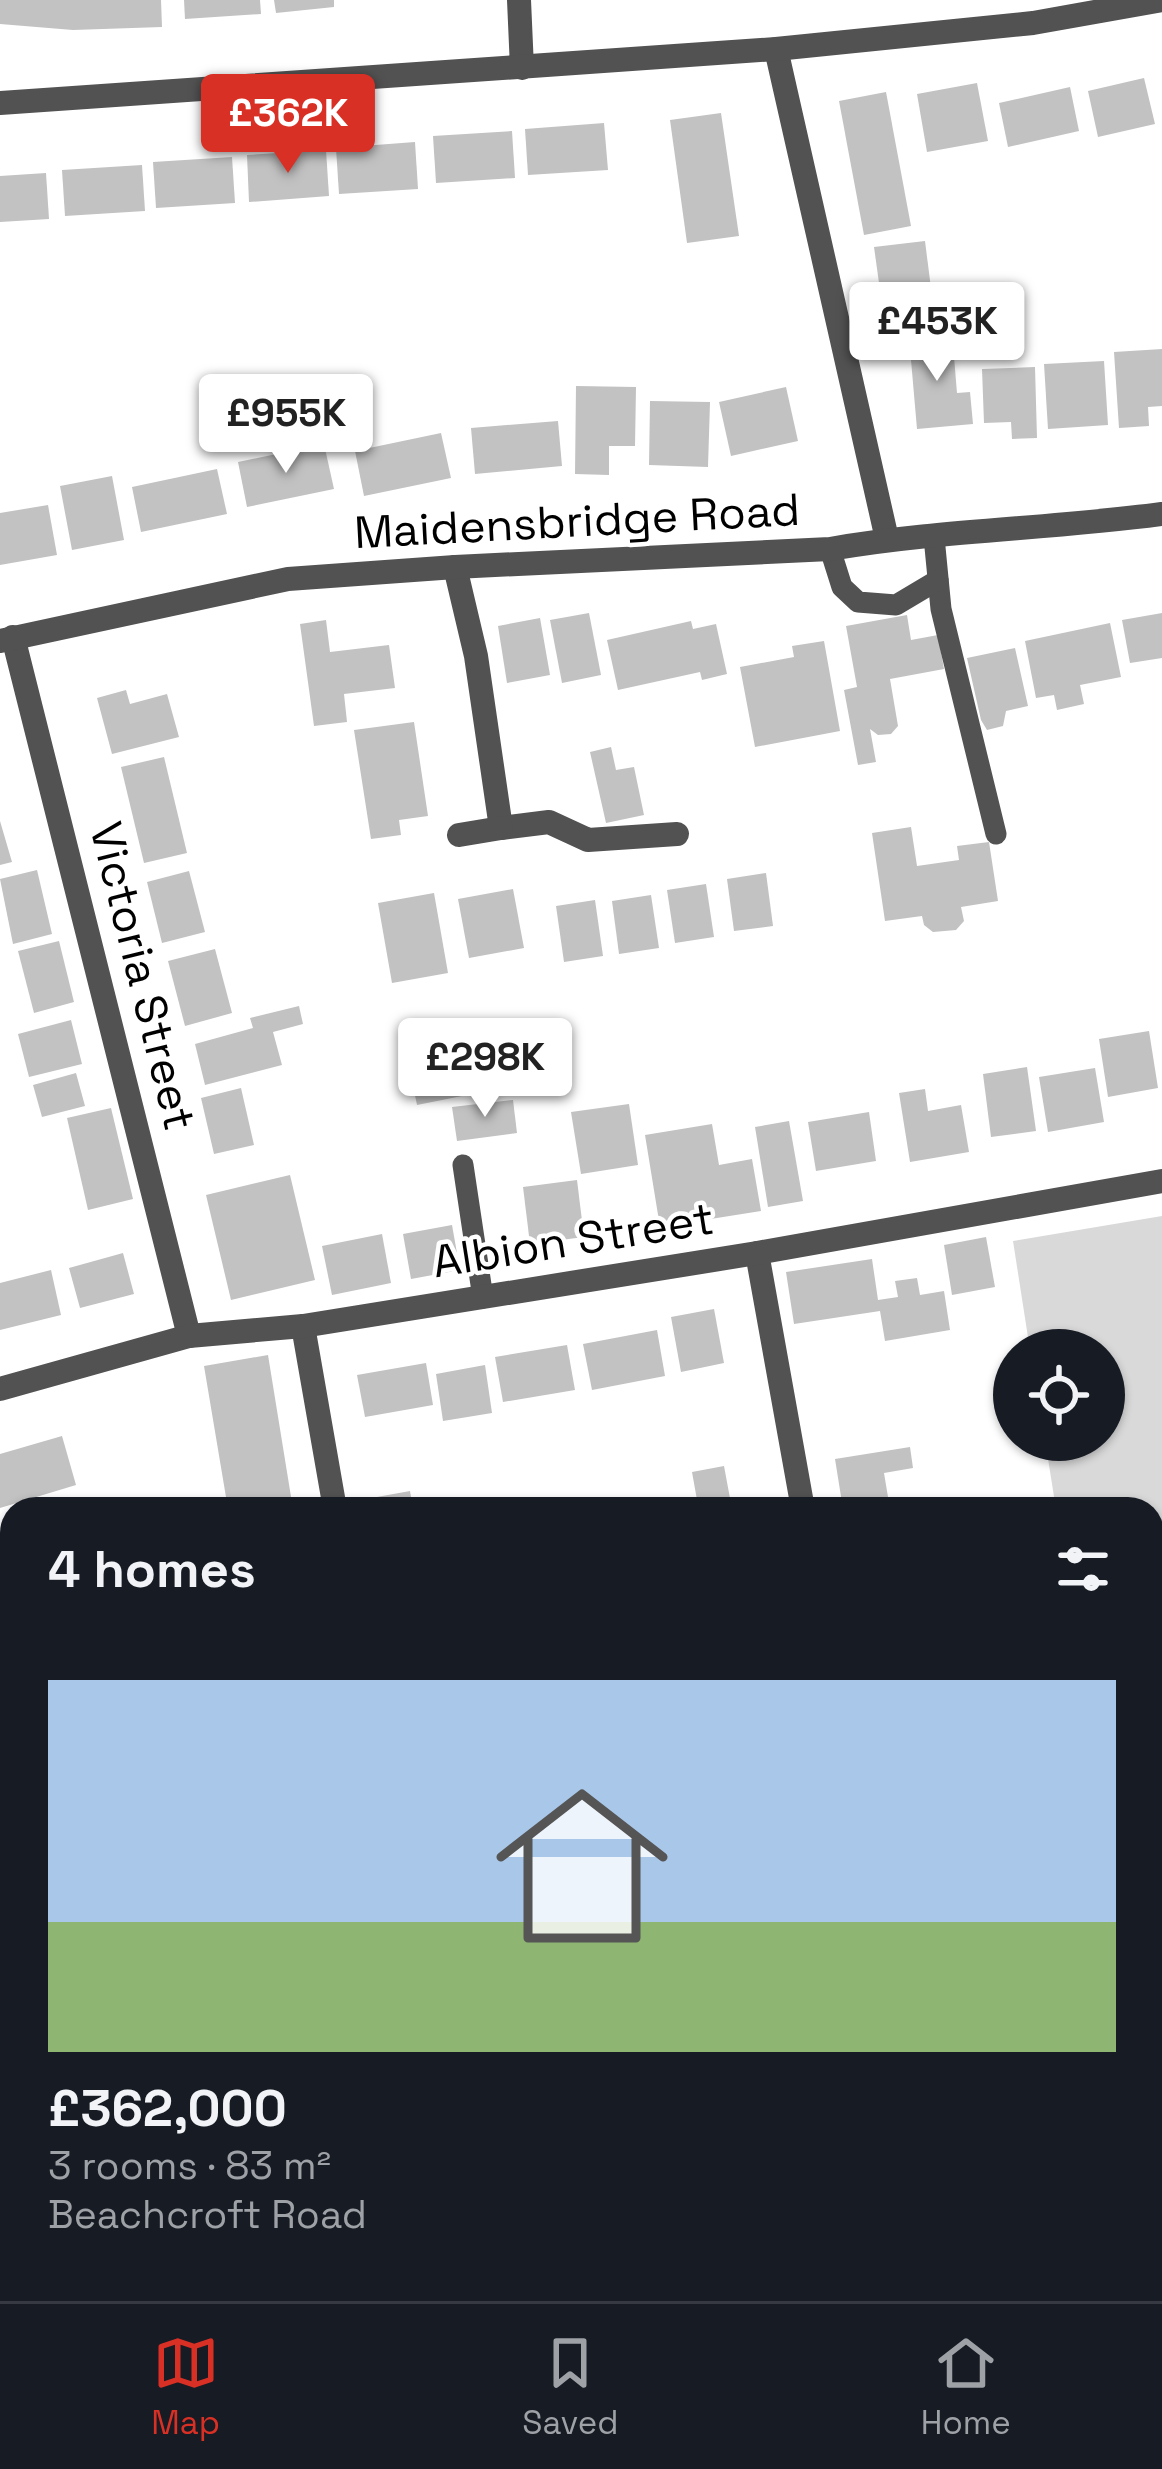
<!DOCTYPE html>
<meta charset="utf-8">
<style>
body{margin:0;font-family:"Space Grotesk",sans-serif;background:#242831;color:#f1f3f6;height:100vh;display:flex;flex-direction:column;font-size:45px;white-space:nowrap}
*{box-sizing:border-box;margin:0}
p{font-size:39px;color:#9ea1a6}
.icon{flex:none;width:66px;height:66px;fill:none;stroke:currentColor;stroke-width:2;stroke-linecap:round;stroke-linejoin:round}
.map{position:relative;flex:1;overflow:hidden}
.sheet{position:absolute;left:0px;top:1497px;width:1164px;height:804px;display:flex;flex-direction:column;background:#171b24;border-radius:36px 36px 0 0;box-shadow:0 3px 9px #0004}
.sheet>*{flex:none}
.controls{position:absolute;left:993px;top:1329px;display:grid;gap:24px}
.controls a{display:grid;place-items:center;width:132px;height:132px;border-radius:50%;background:#171b24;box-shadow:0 3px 9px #0004;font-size:60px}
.price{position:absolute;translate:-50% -102px;padding:0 27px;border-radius:12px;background:#fff;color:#222;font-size:39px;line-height:78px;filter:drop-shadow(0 3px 6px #0008)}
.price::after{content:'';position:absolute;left:50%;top:72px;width:36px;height:27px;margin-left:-18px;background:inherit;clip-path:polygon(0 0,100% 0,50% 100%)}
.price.active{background:#d93025;color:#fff}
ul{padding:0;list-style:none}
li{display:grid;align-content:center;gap:24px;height:636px;padding:0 48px}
li span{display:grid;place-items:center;height:372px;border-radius:0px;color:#555}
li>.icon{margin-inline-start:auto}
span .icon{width:216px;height:216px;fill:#fffc;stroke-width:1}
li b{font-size:51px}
h2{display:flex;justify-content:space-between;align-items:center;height:144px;padding:0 48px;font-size:51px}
.menu{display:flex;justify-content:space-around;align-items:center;height:168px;border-top:3px solid #363941;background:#171b24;font-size:33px;color:#9ea1a6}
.menu a{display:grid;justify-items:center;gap:6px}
.menu .active{color:#d93025}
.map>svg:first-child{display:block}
.green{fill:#d9d9d9}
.building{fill:#c2c2c2}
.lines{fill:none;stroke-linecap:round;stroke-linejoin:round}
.service{stroke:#525252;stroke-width:21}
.minor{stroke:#525252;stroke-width:24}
.labels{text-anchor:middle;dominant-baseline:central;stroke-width:9;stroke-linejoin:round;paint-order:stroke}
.street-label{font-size:45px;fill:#000;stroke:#fff}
</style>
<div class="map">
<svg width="1162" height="2301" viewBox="0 0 1162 2301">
<rect width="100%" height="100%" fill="#fff"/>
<path class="green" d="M1162,1216v885l-10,-1v-591h-96l-11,-69h59v-90h-74l-17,-109z"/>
<g class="building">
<path d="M0,0h161l1,27 -89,3 -73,-6z"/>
<path d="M184,0h76l1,14 -76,5z"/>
<path d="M274,0h60v7l-58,6z"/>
<path d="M1144,78l11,46 -57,13 -10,-46z"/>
<path d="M977,83l11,58 -61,11 -10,-58z"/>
<path d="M1070,87l9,44 -71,16 -9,-44z"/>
<path d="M886,92l25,134 -47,9 -25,-134z"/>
<path d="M721,113l18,123 -52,7 -17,-123z"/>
<path d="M604,123l4,47 -80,5 -3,-46z"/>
<path d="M512,131l3,47 -79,5 -3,-47z"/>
<path d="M415,142l3,47 -79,5 -3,-46z"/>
<path d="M326,150l3,46 -80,6 -2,-47z"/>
<path d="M232,157l3,46 -79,5 -3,-46z"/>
<path d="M142,165l3,46 -80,5 -3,-46z"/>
<path d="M46,173l3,46 -49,3v-46z"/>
<path d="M925,241l9,71 -50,7 -10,-72z"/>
<path d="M952,333l5,60 13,-1 3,32 -56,5 -8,-92z"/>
<path d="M1162,349v57l-14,1 1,19 -30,2 -5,-76z"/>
<path d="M1104,361l4,64 -60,4 -4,-65z"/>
<path d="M1035,367l2,71 -25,1 -1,-17 -27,1 -2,-54z"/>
<path d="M576,386l60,1 -1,59h-26v29l-34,-1z"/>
<path d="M786,387l12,54 -67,15 -12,-54z"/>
<path d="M650,401l60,1 -2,65 -59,-2z"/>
<path d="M558,421l4,45 -87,8 -4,-46z"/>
<path d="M441,433l10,45 -87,18 -9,-45z"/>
<path d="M324,444l10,45 -87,18 -9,-45z"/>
<path d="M217,469l10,45 -86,18 -9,-45z"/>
<path d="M112,476l12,64 -52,10 -12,-64z"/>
<path d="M48,505l9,50 -57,10v-52z"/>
<path d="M589,613l12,62 -39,8 -12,-63z"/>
<path d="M1162,613v45l-32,5 -8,-43z"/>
<path d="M907,615l4,25 27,-5 6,34 -54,10 8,47 -7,8 -13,1 -8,-6 6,33 -18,3 -14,-75 13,-3 -11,-61z"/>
<path d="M540,618l10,57 -43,8 -9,-57z"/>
<path d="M326,620l4,32 59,-7 6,43 -51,6 3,28 -33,4 -14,-102z"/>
<path d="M691,621l2,8 23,-5 11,50 -25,6 -2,-8 -82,18 -11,-50z"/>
<path d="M1110,623l11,54 -41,8 4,19 -27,6 -3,-15 -18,3 -11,-57z"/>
<path d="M824,641l16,90 -85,16 -15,-80 54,-10 -2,-11z"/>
<path d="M1015,648l13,58 -22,5 -3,15 -16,4 -6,-10 -14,-62z"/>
<path d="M126,690l4,14 37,-10 12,43 -67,17 -15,-56z"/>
<path d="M414,722l14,94 -29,4 2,15 -30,4 -17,-109z"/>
<path d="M611,747l5,23 18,-3 10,48 -38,8 -16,-71z"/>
<path d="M164,757l23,96 -43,10 -23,-96z"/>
<path d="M0,821l12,41 -12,3z"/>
<path d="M911,827l6,39 42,-6 -2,-14 32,-4 9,59 -37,6 3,14 -8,9 -23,2 -9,-7 -2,-9 -37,5 -13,-88z"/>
<path d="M37,870l15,64 -39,10 -13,-65z"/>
<path d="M189,871l16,61 -43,11 -15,-61z"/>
<path d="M766,873l7,53 -39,5 -7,-52z"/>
<path d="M706,884l8,53 -39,6 -8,-53z"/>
<path d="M513,889l11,59 -55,10 -11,-59z"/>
<path d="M434,893l14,80 -56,10 -14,-80z"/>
<path d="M651,895l8,53 -40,6 -7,-53z"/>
<path d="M595,900l8,56 -39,6 -8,-56z"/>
<path d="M59,941l15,61 -40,11 -16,-62z"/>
<path d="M215,949l17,64 -47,13 -17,-65z"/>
<path d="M299,1006l4,18 -30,8 9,33 -77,20 -10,-41 58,-16 -3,-10z"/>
<path d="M71,1020l11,44 -53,13 -11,-43z"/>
<path d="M1149,1031l9,57 -50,9 -9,-58z"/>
<path d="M469,1055l8,38 -60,12 -8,-38z"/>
<path d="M1027,1067l9,64 -45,6 -8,-63z"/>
<path d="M1095,1068l9,54 -56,10 -9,-55z"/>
<path d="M76,1073l9,33 -43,11 -9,-32z"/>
<path d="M241,1088l13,57 -40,9 -13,-56z"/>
<path d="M925,1089l3,22 33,-6 8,47 -59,10 -11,-69z"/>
<path d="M513,1100l4,33 -60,8 -5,-34z"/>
<path d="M629,1104l9,61 -57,9 -10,-62z"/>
<path d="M111,1108l22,91 -45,11 -21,-92z"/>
<path d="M869,1112l7,49 -60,10 -8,-49z"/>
<path d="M789,1121l14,80 -35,6 -13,-80z"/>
<path d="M712,1124l7,41 33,-6 9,52 -101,16 -15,-92z"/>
<path d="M290,1175l25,105 -84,20 -25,-105z"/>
<path d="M577,1180l7,57 -54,7 -7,-57z"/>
<path d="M452,1225l8,45 -49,9 -8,-45z"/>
<path d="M382,1234l9,49 -59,12 -10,-49z"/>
<path d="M986,1237l9,50 -43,8 -8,-50z"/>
<path d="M123,1253l11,41 -54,14 -11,-40z"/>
<path d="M872,1259l6,41 20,-3 -3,-16 22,-3 3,17 24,-4 6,39 -65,11 -5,-30 -86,13 -8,-52z"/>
<path d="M51,1270l10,45 -61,15v-47z"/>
<path d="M714,1309l10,54 -43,9 -10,-55z"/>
<path d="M657,1330l8,46 -73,14 -9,-46z"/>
<path d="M567,1345l8,45 -72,12 -8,-45z"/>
<path d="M268,1355l25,154h-65l-24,-143z"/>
<path d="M426,1363l7,42 -68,12 -8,-42z"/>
<path d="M485,1365l7,48 -49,8 -7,-47z"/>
<path d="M62,1436l14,49 -76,23v-54z"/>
<path d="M910,1447l3,21 -29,5 6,36h-47l-8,-50z"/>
<path d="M724,1466l8,43h-70l35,-9 -5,-28z"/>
<path d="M410,1491l3,18h-33l-3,-12z"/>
<path d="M12,1599v41l-12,2v-41z"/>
<path d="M0,1671l12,49 -12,3z"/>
<path d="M12,1738v52l-12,2v-52z"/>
<path d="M12,1805v98h-3l-9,-82 6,-1 -2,-14z"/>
<path d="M102,2289l1,5 27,-4 1,11h-79l-2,-11z"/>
<path d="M331,2289h51l2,12h-50z"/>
<path d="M525,2289h46l2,12h-46z"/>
<path d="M815,2289h46l2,12h-46z"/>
</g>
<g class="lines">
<g class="service">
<path d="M934,537l7,72 55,225"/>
<path d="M830,549l12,38 16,15 38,3 42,-25"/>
<path d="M463,1165l20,133"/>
</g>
<g class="minor">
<path d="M519,0l3,68"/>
<path d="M776,49l111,490"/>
<path d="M0,103l776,-54 257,-26 129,-23"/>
<path d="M455,567l21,89 25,172 48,-6 39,18 89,-6"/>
<path d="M13,637l176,699"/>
<path d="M0,641l288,-62 167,-12 375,-18c109,-19 222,-20 332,-35"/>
<path d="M459,835l42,-7"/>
<path d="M757,1253l46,256"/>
<path d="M303,1326l32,183"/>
<path d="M0,1389l189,-53 114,-10 454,-73 405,-72"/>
<path d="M472,2289l2,12"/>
<path d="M935,2289l2,12"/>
</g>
</g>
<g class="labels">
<g class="street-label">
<text transform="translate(577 521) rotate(-3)">Maidensbridge Road</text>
<text transform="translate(143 976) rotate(76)">Victoria Street</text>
<text transform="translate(573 1240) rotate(-9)">Albion Street</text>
</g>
</g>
</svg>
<div class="controls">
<a><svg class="icon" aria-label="locate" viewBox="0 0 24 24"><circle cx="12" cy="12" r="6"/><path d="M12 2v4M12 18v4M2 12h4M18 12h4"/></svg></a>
</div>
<b class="price active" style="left:288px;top:176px">£362K</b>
<b class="price" style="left:937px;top:384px">£453K</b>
<b class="price" style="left:286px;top:476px">£955K</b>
<b class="price" style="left:485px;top:1120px">£298K</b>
<section class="sheet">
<h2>4 homes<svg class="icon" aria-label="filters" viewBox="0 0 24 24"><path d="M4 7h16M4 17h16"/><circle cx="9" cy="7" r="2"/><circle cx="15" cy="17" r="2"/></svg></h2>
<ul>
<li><span style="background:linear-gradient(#a9c7e8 65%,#8fb573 0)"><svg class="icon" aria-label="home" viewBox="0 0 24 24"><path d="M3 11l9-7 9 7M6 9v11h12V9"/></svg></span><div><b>£362,000</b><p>3 rooms · 83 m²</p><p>Beachcroft Road</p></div></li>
</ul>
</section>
</div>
<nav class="menu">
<a class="active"><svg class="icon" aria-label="map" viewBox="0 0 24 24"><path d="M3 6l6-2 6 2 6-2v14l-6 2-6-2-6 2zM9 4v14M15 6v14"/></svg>Map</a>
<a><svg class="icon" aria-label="saved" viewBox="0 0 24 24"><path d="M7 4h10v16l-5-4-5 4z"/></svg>Saved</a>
<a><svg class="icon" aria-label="home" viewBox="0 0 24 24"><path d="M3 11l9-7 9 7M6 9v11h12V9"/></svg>Home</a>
</nav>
